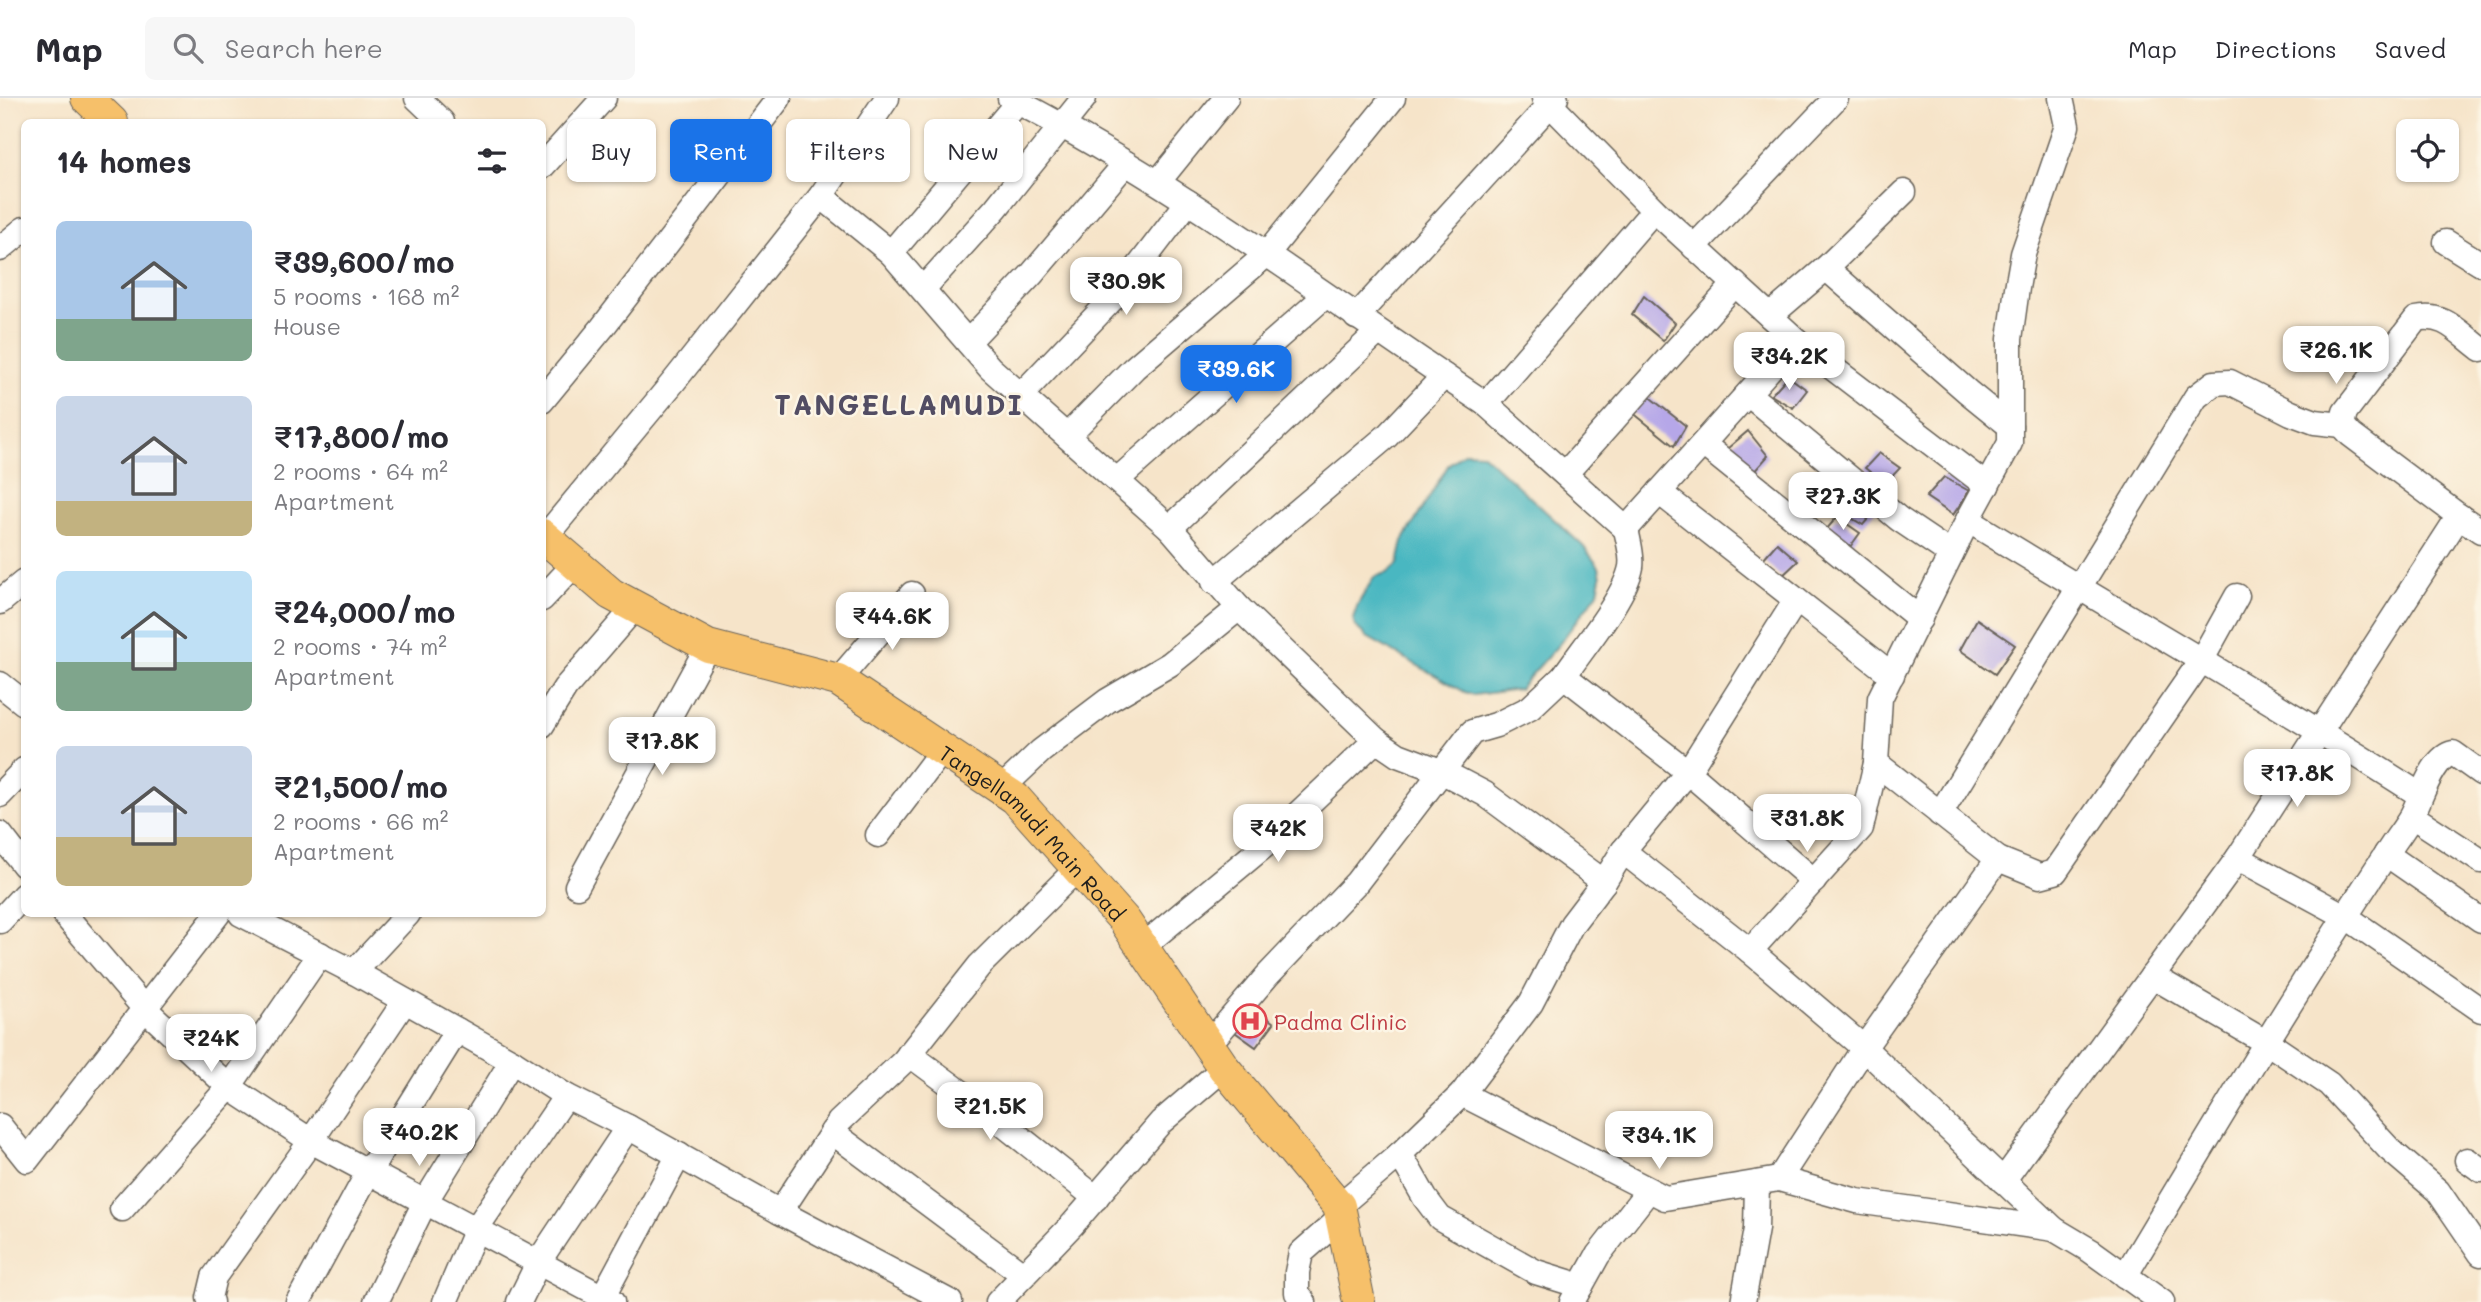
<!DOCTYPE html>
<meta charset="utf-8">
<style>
body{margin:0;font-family:Mali,sans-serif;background:#f7f7f7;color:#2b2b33;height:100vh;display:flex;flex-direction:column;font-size:26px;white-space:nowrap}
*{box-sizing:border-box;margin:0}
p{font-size:23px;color:#7c7c81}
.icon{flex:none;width:38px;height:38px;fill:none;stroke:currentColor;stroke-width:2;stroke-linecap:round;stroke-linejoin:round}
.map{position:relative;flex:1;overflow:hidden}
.sheet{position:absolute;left:21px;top:21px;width:525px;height:798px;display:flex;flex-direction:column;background:#fff;border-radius:10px;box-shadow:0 2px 5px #0004}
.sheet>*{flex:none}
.hud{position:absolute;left:567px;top:21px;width:665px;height:63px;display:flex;gap:14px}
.tools{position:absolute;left:2396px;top:21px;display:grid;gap:14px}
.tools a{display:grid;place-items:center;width:63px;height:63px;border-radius:10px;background:#fff;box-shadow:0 2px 5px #0004;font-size:35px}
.price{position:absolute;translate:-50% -60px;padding:0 16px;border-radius:14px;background:#fff;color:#222;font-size:23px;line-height:46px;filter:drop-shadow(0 2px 4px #0008)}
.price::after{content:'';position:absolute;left:50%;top:42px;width:21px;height:16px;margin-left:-10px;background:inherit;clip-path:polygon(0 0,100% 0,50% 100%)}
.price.on{background:#1a73e8;color:#fff}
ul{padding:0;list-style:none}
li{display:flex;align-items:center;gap:21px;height:175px;padding:0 35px}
li span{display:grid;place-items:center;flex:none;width:196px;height:140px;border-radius:10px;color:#555}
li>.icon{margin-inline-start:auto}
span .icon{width:84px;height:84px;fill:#fffc;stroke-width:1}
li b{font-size:30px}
h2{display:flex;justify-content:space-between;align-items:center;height:84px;padding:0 35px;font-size:30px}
.pill{padding:0 24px;border-radius:10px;background:#fff;box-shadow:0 2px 5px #0004;font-size:24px;line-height:63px}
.pill.on{background:#1a73e8;color:#fff}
header{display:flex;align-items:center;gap:42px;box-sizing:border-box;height:98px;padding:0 35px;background:#fff;border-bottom:2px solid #e1e1e2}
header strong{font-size:33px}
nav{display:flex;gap:38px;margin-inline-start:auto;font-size:24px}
.search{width:490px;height:63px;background:#f7f7f7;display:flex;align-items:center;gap:18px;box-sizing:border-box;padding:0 24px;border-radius:10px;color:#7c7c81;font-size:26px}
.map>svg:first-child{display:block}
.water{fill:#48b7c1;stroke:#326a6e;stroke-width:2}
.building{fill:#b6a7e8}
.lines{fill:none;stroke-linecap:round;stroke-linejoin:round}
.minor-casing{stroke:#686259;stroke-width:27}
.major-casing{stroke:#686259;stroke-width:34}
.minor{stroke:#fff;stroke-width:24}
.major{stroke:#f6c06b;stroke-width:32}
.labels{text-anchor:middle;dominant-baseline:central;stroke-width:5;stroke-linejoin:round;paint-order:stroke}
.street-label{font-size:21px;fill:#1c1c1c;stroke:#fcf5e5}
.health-label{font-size:21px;fill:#be3a42;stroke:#fcf5e5;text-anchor:start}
.district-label{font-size:28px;font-weight:bold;letter-spacing:2px;fill:#524d63;stroke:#fcf5e5}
</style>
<header>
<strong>Map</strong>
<div class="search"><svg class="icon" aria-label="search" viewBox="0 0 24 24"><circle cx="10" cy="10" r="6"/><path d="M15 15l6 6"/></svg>Search here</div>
<nav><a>Map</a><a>Directions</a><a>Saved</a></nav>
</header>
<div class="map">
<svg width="2481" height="1204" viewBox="0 0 2481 1204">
<rect width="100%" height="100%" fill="#fcf5e5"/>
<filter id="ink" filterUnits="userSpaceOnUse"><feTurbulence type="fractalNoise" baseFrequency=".0143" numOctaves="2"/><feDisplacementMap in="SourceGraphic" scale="14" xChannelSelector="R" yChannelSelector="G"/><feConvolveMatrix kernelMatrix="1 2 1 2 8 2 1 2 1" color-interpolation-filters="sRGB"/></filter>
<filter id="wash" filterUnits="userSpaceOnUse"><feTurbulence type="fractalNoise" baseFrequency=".00686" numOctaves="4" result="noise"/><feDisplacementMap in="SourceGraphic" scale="28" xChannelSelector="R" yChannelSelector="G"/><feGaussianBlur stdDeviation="1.57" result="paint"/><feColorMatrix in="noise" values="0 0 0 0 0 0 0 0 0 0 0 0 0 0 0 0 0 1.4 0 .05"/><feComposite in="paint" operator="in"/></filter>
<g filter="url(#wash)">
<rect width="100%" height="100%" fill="#f6e4c9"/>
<path class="water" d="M1465,354l17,1 101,93 16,21 2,10 -3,15 -38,51 -41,46 -45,6 -9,-3 -98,-55 -12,-11 -2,-8 5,-14 16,-27 15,-5 9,-8 5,-23 46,-77z"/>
<g id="blocks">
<g class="building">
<path d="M1644,198l31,27 -12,18 -31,-26z"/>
<path d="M1788,278l19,14 -14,18 -22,-13z"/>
<path d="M1647,297l39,31 -12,20 -42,-34z"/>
<path d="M1748,333l20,25 -16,18 -24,-26z"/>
<path d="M1879,355l21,15 -15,16 -20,-16z"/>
<path d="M1944,379l25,14 -16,24 -27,-18z"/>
<path d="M1856,398l19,15 -12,14 -20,-12z"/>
<path d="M1837,419l23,16 -10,14 -25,-16z"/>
<path d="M1777,445l21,18 -17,16 -18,-18z"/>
<path d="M1977,521l38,26 -20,29 -35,-24z"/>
<path d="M1250,907l24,18 -18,24 -24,-17z"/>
</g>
</g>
</g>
<g filter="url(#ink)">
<use href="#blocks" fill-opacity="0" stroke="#686259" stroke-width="2"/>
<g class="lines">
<defs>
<g id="minor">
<path d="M417,0l25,24"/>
<path d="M887,0l-66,98 70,57 99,115 180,160 69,80 137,132 22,15 45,17 42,22 119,88 19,-31 127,100 114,97 190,181 37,22 71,51"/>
<path d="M1010,0c168,86 319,202 476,306l168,-194"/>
<path d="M542,69l62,-69"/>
<path d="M1158,84l68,-84"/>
<path d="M2446,144l35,22"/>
<path d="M1694,149l142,-149"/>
<path d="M0,151l24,-20"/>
<path d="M891,155l127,-151"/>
<path d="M1826,170l142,124 42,34"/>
<path d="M923,191l73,-81 88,-110"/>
<path d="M1770,218l56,-48 78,-76"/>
<path d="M1356,219l200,-219"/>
<path d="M1796,242l191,146"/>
<path d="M968,244l64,-68 94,-111"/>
<path d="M1748,296l151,125 52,35"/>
<path d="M1021,297l98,-103 69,-90"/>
<path d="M542,303l60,-73 177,-230"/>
<path d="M1486,306l140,125 170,-189 -142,-130 -110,-112"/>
<path d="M1067,338l67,-68 132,-113 127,-157"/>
<path d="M1703,346l217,175"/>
<path d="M1565,376l170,-190"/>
<path d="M1117,382l208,-184"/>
<path d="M1659,394l233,183"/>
<path d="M2459,418l-108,-81 -9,-10 3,-13 71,-93c28,-7 43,14 65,30"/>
<path d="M1968,422c150,93 304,179 452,275"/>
<path d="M1170,430l208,-196"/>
<path d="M2481,433l-22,-15 -221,342 107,58 136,94"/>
<path d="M545,439l130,-157 146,-184"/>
<path d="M1214,484l173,-146 57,-60"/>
<path d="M542,501l34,-36"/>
<path d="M0,504l24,-20"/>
<path d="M1564,578c18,-27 61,-78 67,-109 2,-11 -3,-27 -5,-38"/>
<path d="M838,582l74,-86"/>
<path d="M0,586l24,19"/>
<path d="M542,627l23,-37 70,-81"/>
<path d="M1001,691l40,-38 66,-50 63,-37 69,-56"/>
<path d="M0,697l24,-25"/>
<path d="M1940,716l256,-417 18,-14 16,-1 61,31 24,9 27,3"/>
<path d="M2412,718l69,45"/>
<path d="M0,736l24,31"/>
<path d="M878,737l65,-86"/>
<path d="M1623,753l65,-79 126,109"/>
<path d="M2386,756l95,66"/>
<path d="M1998,761l42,17 15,-4 146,-211 36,-65"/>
<path d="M577,788l131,-240"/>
<path d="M64,816l80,94 85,79 82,54 301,161"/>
<path d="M241,816l113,58 158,89 54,35 62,31 152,85"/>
<path d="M0,823l24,-26"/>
<path d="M1142,849l122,-101 112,-106"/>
<path d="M1750,853l111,-123 15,-65"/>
<path d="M354,874l54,-58"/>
<path d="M2152,878l122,71 55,37 60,65 49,42 43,63"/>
<path d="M1209,946l58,-68 90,-94 115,-150 24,-7 34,-17 34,-32 124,96 108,-172"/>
<path d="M909,956l80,59 107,85"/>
<path d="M1462,996l69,-91 41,-79 32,-42"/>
<path d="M0,1028l27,34 191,-246"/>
<path d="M832,1034l192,143"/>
<path d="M1400,1056l25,44 15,20 96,54 45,14"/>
<path d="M2467,1062l14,10"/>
<path d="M1779,1081l85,-131 134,-189 -122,-96 4,-65 88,-178 42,-77v-104l7,-51 6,-34 44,-128 -6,-28"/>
<path d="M2003,1083l235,-323"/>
<path d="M1339,1108l61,-52 62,-60 203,104 114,-19 78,22 197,28"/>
<path d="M122,1111l107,-122 91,-133"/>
<path d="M2125,1178c87,-145 174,-291 268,-432 6,-9 13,-18 18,-27 10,-17 21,-60 42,-64l28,20"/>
<path d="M211,1204l-2,-4 5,-21 97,-136 94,-140"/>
<path d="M298,1204l70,-129 89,-143"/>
<path d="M376,1204l49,-100 87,-141"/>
<path d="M445,1204l31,-73 90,-133"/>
<path d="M519,1204l20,-41 89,-134"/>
<path d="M600,1204l79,-147"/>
<path d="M950,1204l-170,-90 59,-90 65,-61 76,-96 98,-97"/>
<path d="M998,1204l74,-77 89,-103 63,-54"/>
<path d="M1304,1204l-7,-9v-21l4,-19 41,-36"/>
<path d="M1572,1204l26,-47 50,-64"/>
<path d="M1743,1204l13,-73 1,-46"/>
</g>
<g id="major">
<path d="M87,0l25,24"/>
<path id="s1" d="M542,437l69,59 97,52 130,34 177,118 109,122 100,148 115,138 20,96"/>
</g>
</defs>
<use href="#minor" class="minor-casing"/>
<use href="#major" class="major-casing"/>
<use href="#minor" class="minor"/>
<use href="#major" class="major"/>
</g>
</g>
<defs>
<symbol id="hospital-ring" viewBox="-11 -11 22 22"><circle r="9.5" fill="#fcf5e5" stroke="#e0444e" stroke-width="1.5"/><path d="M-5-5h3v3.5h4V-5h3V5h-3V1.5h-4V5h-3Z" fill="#e0444e"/></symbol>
</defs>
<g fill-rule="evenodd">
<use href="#hospital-ring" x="1231" y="904" width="38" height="38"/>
</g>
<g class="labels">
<g class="street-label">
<text stroke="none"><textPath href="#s1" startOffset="584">Tangellamudi Main Road</textPath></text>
</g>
<g class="health-label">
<text x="1274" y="923">Padma Clinic</text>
</g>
<g class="district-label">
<text x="899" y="306">TANGELLAMUDI</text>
</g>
</g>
</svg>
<div class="tools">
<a><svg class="icon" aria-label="locate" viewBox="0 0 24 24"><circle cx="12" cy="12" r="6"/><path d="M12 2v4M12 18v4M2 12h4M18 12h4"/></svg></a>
</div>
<b class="price" style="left:1126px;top:219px">₹30.9K</b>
<b class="price" style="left:2336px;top:288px">₹26.1K</b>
<b class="price" style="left:1789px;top:294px">₹34.2K</b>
<b class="price on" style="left:1236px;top:307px">₹39.6K</b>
<b class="price" style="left:1843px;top:434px">₹27.3K</b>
<b class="price" style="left:892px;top:554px">₹44.6K</b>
<b class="price" style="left:662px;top:679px">₹17.8K</b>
<b class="price" style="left:2297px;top:711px">₹17.8K</b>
<b class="price" style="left:1807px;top:756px">₹31.8K</b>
<b class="price" style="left:1278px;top:766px">₹42K</b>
<b class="price" style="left:211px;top:976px">₹24K</b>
<b class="price" style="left:990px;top:1044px">₹21.5K</b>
<b class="price" style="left:419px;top:1070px">₹40.2K</b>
<b class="price" style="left:1659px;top:1073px">₹34.1K</b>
<div class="hud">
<a class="pill">Buy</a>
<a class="pill on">Rent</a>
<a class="pill">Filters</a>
<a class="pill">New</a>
</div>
<section class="sheet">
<h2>14 homes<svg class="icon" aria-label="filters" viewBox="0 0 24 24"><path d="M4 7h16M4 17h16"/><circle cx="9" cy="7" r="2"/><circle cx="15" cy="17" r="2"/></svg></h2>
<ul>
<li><span style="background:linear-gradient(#a9c7e8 70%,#7fa58c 0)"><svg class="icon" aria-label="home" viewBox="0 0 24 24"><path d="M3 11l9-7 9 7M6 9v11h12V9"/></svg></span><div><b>₹39,600/mo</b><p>5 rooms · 168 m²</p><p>House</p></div></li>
<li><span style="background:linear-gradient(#c9d6e8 75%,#c2b280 0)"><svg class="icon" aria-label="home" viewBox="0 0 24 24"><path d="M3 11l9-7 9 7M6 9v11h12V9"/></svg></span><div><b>₹17,800/mo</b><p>2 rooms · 64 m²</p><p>Apartment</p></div></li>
<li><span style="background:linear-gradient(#bfe0f5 65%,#7fa58c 0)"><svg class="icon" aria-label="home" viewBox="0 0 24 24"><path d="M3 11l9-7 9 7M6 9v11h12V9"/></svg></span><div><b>₹24,000/mo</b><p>2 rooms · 74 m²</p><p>Apartment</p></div></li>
<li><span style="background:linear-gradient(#c9d6e8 65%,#c2b280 0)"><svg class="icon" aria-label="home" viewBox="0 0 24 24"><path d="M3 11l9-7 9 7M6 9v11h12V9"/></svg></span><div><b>₹21,500/mo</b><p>2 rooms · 66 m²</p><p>Apartment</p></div></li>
</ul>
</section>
</div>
